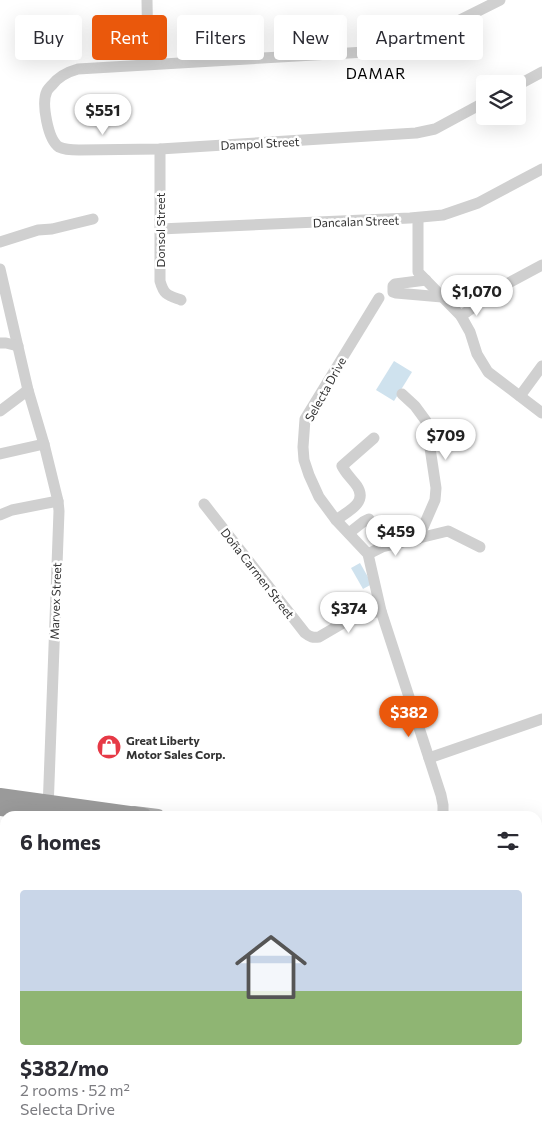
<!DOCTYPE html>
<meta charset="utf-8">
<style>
body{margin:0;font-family:Commissioner,sans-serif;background:#f2f2f3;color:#2b2b33;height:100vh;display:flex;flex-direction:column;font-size:19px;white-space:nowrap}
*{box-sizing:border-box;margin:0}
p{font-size:16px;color:#7c7c81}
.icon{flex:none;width:28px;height:28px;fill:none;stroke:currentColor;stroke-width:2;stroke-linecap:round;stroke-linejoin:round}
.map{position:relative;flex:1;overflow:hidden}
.side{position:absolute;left:0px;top:811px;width:542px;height:336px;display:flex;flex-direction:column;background:#fff;border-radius:15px 15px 0 0;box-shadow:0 5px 20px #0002}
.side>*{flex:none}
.hud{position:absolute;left:15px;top:15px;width:512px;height:45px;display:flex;gap:10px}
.fabs{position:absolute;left:476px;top:75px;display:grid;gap:10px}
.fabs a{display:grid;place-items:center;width:50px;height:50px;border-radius:5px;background:#fff;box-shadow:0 5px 20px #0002;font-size:25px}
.price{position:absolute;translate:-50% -42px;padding:0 11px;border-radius:18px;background:#fff;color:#222;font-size:16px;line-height:32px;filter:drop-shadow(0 1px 2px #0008)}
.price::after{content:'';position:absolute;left:50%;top:30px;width:15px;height:11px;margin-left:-8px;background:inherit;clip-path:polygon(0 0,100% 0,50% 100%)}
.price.selected{background:#ea580c;color:#fff}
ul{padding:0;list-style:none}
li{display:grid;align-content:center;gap:10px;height:265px;padding:0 20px}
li+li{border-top:1px solid #e1e1e2}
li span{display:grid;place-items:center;height:155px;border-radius:5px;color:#555}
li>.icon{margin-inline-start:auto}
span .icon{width:90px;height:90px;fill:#fffc;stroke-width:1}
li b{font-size:21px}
h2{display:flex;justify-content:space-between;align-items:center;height:60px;padding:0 20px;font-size:21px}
.tag{padding:0 18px;border-radius:5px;background:#fff;box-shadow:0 5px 20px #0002;font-size:18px;line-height:45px}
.tag.selected{background:#ea580c;color:#fff}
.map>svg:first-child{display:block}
.water{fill:#cfe2ee}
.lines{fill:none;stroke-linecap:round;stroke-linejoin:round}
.minor{stroke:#d0d0d0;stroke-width:11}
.major{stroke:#ababab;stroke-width:14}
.highway{stroke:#9a9a9a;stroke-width:16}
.highway-bridge{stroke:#9a9a9a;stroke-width:16}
.labels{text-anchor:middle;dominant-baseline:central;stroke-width:5;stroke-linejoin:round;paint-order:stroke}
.street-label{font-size:12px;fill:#333;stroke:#fff}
.poi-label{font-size:12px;font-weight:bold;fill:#333;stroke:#fff;text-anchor:start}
.quarter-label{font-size:15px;letter-spacing:1px;fill:#000;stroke:#fff}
</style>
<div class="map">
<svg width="542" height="1147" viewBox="0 0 542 1147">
<rect width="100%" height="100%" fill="#fff"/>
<g class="water">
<path d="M394,361l18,11 -18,29 -18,-11z"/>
<path d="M360,563l12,21 -9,5 -12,-21z"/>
</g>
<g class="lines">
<g class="minor">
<path d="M147,0l1,64"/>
<path d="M518,85l24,-13"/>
<path d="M485,102l-50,27 -19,4 -256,16 -81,1c-7,0 -14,0 -20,-3 -11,-7 -18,-44 -12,-56 1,-2 3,-4 5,-6 7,-9 15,-13 26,-16l322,-19 100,-50"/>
<path d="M160,149v132c4,14 7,14 21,19"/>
<path d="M418,218v54l43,44 9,16 7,22 11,18 54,41"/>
<path d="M160,229l250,-11 33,-3 35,-12 64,-34"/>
<path d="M0,242l38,-12 14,-1 41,-10"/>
<path d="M0,269l28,121 16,54 14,57 1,10 -11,299"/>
<path d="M426,280l-31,4 -2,2v6l3,1 46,4"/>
<path d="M379,298l-74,121 -2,28 1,13 5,15 10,22 17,23 32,34 13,57 60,184 2,10v11"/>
<path d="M461,316l42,-30 39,-21"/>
<path d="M0,343h6l12,3"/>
<path d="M402,394l13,12 11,15 10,67 -1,12 -17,39"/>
<path d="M520,396l22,-30"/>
<path d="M0,411l28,-21"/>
<path d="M0,454l44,-10"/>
<path d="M204,504l101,129c5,4 8,5 14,4l36,-21 26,-5"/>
<path d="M0,515l12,-5 46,-9"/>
<path d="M336,520c12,-9 32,-17 21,-34 -5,-7 -11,-12 -15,-20l32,-28"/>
<path d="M349,533l14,-11 6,-3"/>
<path d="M368,554l14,-7 66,-16 32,16"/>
<path d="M429,758l113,-39"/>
<path d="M0,916h5"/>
<path d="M0,1016l5,6"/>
<path d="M538,1068l4,13"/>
<path d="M0,1072l5,-1"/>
<path d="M0,1142l5,-1"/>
<path d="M21,1142l1,5"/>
<path d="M89,1142l1,5"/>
<path d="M146,1142l4,5"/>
<path d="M216,1142l2,5"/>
<path d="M310,1142l4,5"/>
<path d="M226,1147l7,-5"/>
</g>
<g class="major">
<path d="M134,813l24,3"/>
<path d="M538,867h4"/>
</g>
<path class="highway" d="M538,882l4,1"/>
<g class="highway-bridge">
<path d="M0,796l144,20"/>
<path d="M0,808l59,8"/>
</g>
</g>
<defs>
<symbol id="shop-disc" viewBox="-11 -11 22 22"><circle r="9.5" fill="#e63946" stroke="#fff"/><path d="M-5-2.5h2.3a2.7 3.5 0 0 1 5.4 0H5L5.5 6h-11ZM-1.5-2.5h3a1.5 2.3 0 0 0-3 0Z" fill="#fff"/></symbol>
</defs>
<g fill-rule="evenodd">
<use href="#shop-disc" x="95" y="733" width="28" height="28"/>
</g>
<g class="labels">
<g class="street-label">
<text transform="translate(260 143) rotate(-3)">Dampol Street</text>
<text transform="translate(356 221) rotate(-2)">Dancalan Street</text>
<text transform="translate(160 230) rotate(-90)">Donsol Street</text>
<text transform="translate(325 389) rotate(-61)">Selecta Drive</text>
<text transform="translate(258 573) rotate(52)">Doña Carmen Street</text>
<text transform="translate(55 601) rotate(-88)">Marvex Street</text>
</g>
<g class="poi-label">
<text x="126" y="740">Great Liberty<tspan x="126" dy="14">Motor Sales Corp.</tspan></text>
</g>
<g class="quarter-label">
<text x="376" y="73">DAMAR</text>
</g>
</g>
</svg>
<div class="fabs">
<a><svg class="icon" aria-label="layers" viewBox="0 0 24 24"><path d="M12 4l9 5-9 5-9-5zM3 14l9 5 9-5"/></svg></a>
</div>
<b class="price" style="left:103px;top:136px">$551</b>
<b class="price" style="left:477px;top:317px">$1,070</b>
<b class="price" style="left:446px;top:461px">$709</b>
<b class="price" style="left:396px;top:557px">$459</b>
<b class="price" style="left:349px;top:634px">$374</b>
<b class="price selected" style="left:409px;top:738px">$382</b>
<div class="hud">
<a class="tag">Buy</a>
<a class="tag selected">Rent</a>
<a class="tag">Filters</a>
<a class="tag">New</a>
<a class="tag">Apartment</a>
</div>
<section class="side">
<h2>6 homes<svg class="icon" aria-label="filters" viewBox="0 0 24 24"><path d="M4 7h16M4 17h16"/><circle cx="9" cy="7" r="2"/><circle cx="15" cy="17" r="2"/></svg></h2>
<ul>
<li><span style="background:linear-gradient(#c9d6e8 65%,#8fb573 0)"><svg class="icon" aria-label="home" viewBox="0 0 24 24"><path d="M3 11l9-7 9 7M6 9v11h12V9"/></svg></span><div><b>$382/mo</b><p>2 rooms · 52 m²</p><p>Selecta Drive</p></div></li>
</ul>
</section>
</div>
